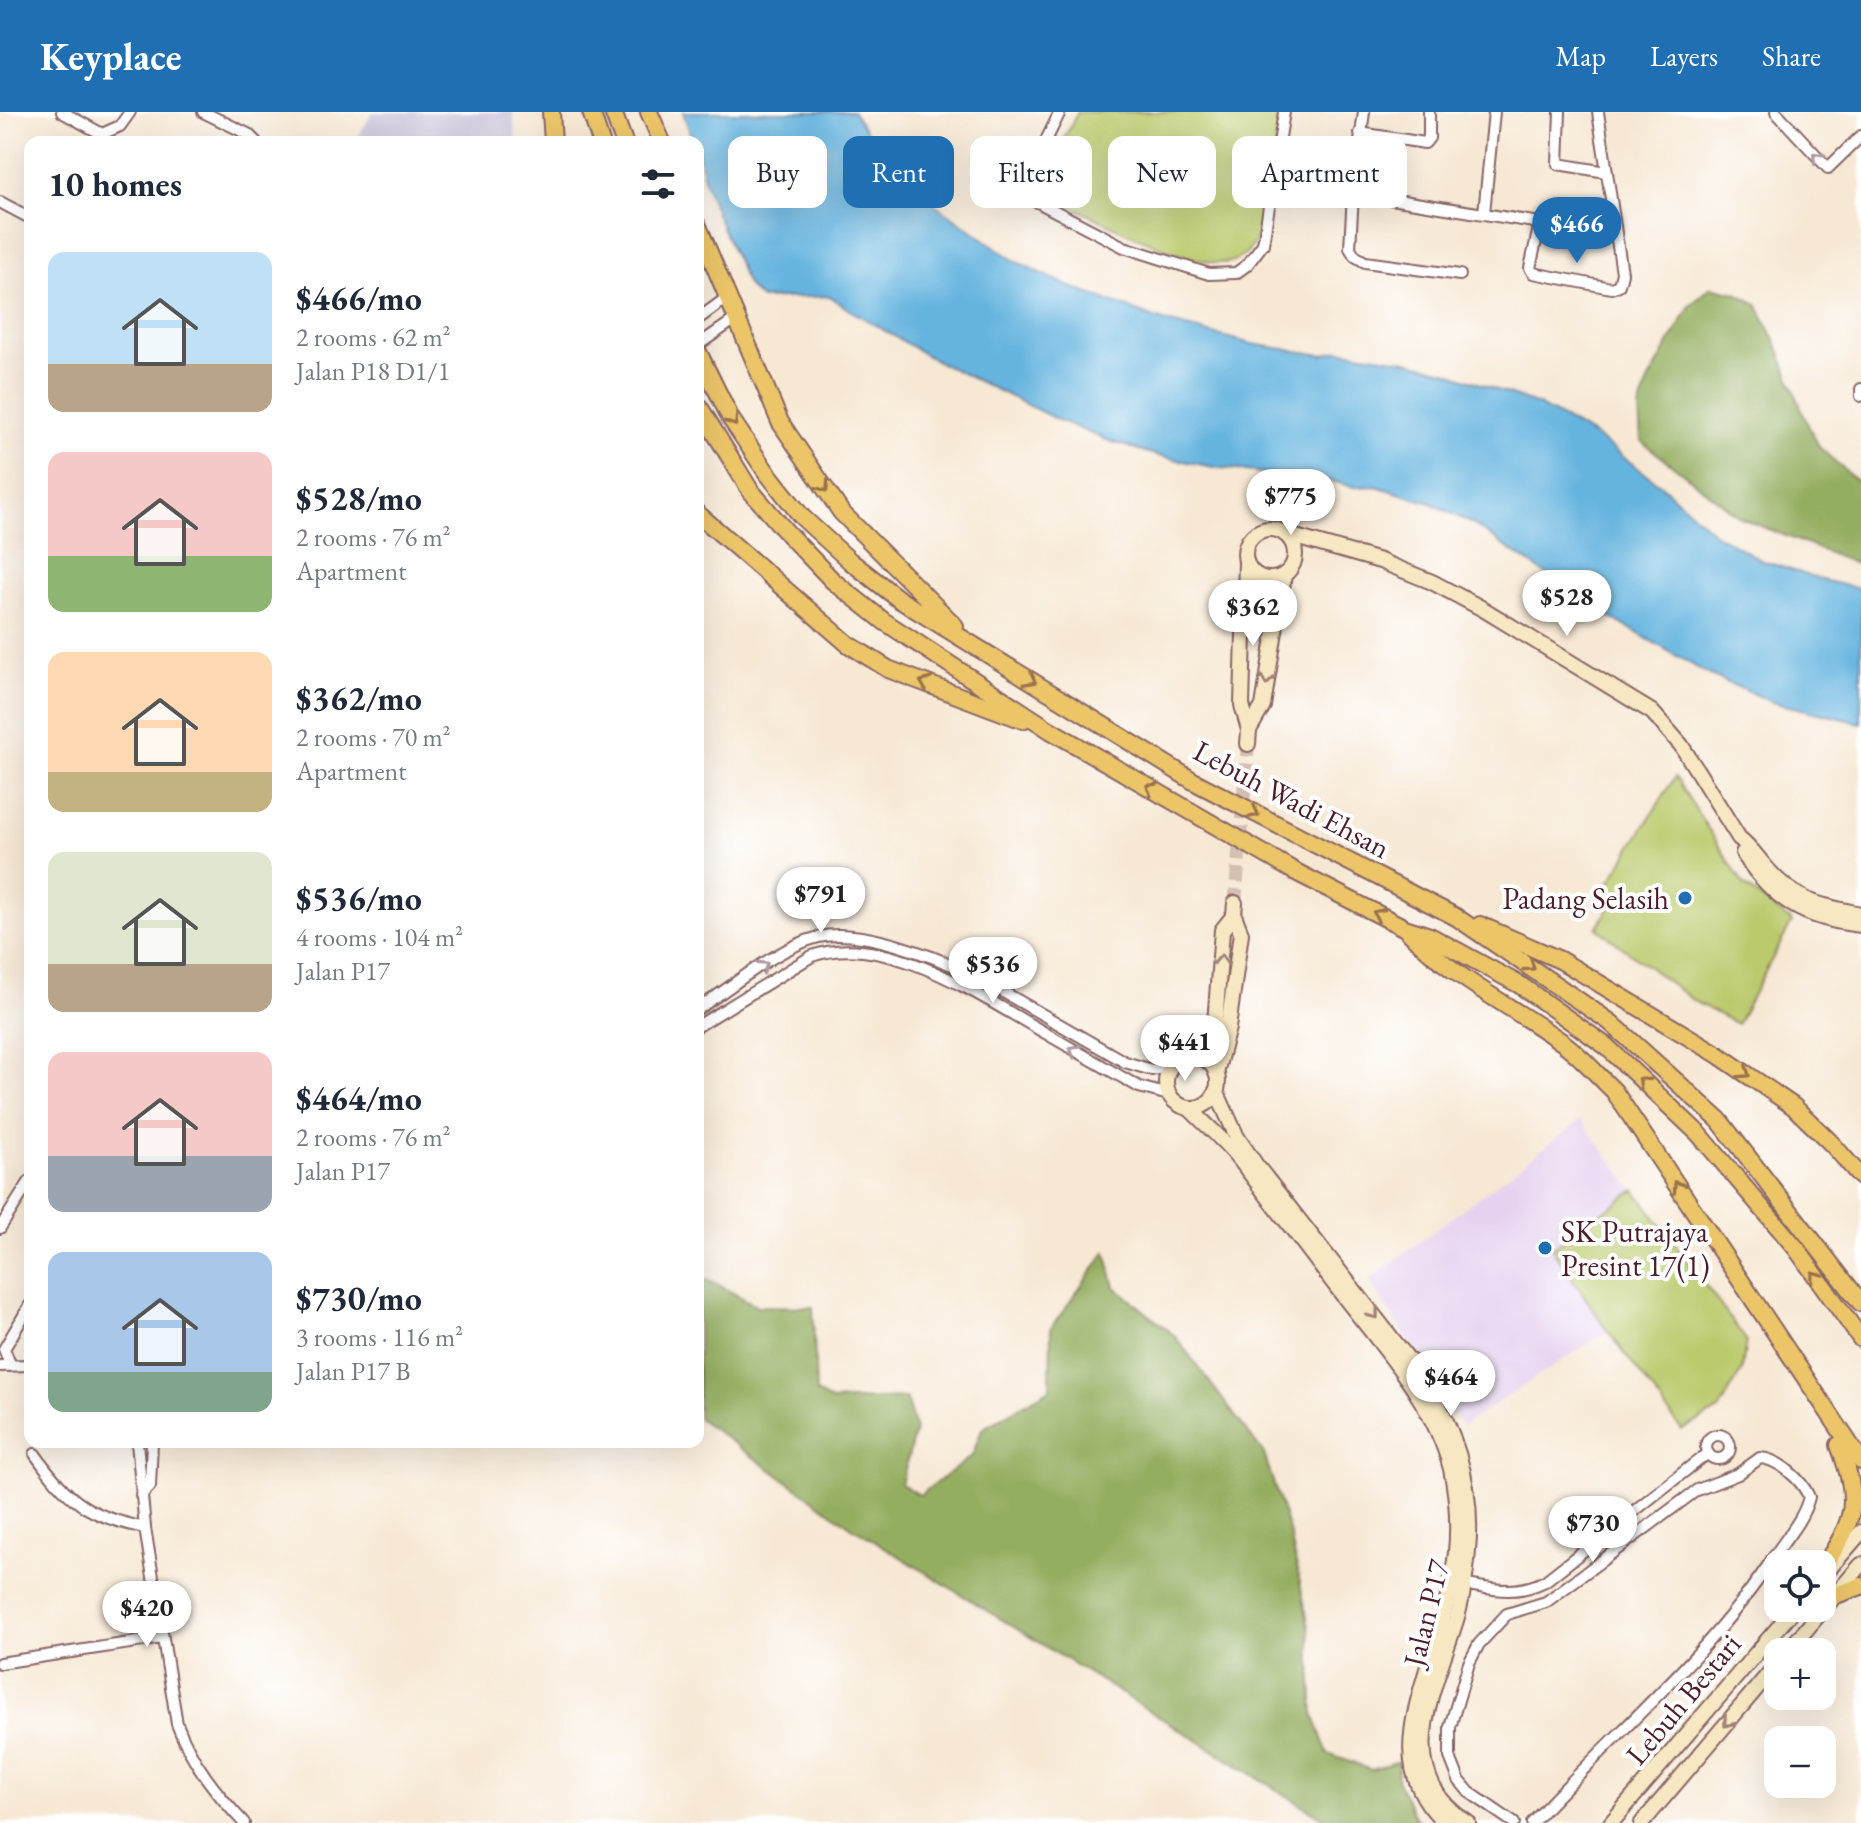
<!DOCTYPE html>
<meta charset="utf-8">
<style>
body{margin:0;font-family:"EB Garamond",serif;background:#f2f2f3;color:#1f2937;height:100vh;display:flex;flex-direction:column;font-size:30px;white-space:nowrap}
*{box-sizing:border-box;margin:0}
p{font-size:26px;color:#747a83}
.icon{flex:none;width:44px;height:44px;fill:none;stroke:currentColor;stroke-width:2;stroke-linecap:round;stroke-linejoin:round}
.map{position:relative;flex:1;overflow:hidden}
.drawer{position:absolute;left:24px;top:24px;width:680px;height:1312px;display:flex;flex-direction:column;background:#fff;border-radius:16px;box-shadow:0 8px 32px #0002}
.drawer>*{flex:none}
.hud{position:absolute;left:728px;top:24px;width:760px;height:72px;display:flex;gap:16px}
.buttons{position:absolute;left:1764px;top:1438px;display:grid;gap:16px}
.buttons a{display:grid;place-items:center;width:72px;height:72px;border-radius:16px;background:#fff;box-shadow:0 8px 32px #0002;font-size:40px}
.price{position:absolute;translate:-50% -68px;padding:0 18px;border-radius:28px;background:#fff;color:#222;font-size:26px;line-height:52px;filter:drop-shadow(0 2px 4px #0008)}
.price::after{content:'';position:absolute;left:50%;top:48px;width:24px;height:18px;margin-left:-12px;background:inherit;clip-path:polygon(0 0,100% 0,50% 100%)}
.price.current{background:#1f6fb2;color:#fff}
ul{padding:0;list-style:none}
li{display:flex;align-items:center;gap:24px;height:200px;padding:0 24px}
li span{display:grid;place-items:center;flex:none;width:224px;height:160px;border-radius:16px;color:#555}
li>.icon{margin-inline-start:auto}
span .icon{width:96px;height:96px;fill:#fffc;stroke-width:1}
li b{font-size:34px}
h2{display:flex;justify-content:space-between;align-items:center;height:96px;padding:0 24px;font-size:34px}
.tag{padding:0 28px;border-radius:16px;background:#fff;box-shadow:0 8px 32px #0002;font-size:28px;line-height:72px}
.tag.current{background:#1f6fb2;color:#fff}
header{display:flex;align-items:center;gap:48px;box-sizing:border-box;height:112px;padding:0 40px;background:#1f6fb2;color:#fff}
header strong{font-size:38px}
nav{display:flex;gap:44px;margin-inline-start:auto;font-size:28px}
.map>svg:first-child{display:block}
.built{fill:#e6d2f0}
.industrial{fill:#c8bfd8}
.green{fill:#bbca6d;stroke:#82744c;stroke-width:2}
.forest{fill:#94ae60;stroke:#6f6646;stroke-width:2}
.water{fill:#65b4df;stroke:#586a85;stroke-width:2}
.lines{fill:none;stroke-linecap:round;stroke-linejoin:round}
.stream{stroke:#65b4df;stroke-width:3}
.secondary-tunnel{stroke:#d4c0b2;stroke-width:14;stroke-dasharray:14 7;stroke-linecap:butt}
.street-casing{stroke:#876566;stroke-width:14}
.secondary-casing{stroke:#876566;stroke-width:18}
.primary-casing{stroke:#876566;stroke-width:20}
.street{stroke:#fff;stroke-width:10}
.secondary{stroke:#f7e8c3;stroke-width:14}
.primary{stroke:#ecc569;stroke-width:16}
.oneway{stroke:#ae9aa0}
.oneway2{stroke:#9b724a}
.oneway3{stroke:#a08477}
.poi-dot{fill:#1f6fb2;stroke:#fff;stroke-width:3}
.labels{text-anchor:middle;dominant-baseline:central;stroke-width:8;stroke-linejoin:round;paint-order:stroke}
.street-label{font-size:30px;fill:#4a1f2b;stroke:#fff}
.poi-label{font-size:30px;fill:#4a1f2b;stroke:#fff;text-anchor:end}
</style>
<header>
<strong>Keyplace</strong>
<nav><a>Map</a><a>Layers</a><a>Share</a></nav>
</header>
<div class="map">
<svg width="1861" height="1711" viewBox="0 0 1861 1711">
<rect width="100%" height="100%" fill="#fff"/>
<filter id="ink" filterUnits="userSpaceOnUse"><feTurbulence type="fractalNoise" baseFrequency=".0125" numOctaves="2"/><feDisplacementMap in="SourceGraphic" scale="16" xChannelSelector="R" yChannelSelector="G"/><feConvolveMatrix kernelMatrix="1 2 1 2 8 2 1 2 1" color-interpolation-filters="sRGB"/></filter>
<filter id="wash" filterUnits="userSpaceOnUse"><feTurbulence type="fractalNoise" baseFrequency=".006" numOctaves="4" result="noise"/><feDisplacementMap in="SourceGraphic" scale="32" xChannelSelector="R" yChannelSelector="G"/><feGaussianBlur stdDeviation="1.8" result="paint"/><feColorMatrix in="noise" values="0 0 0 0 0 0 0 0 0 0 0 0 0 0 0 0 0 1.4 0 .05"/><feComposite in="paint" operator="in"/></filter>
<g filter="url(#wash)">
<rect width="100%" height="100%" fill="#f7e8d4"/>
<path class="built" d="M1581,1008l165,220 -4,30 -23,40 -37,20 -74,-99 -146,95 -93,-146z"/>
<path class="industrial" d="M373,0h140l3,30h-161z"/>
<g class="green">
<path d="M1078,0h203c-6,35 -12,103 -28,132 -5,9 -12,15 -23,18 -38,9 -155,-55 -193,-73z"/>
<path d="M1675,665l69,108 48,37 -55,102 -42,-22 -98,-74 14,-23 -7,-14z"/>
<path d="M1635,1078l111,150 -4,30 -23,40 -37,20 -74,-99 -56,-83z"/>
</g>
<g class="forest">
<path d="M1711,175l25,6 21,11 19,38 29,76 14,29 42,38v81l-120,-48 -100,-77 -2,-32 9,-27 42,-76z"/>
<path d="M1106,1140l9,35 59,48 90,119 26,80 19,93 5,90 14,37 44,16 27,-9 -2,18 19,40 5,4h-90l-479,-296 -154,-109v-137l11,-1 48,26 56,1 3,86 15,8 75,-3 9,32 -14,54 19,11 52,-39 10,-27 68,-40 1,-61z"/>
</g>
<path class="water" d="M683,0h170l16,24 46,54 100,71 56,26 92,34 89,23 71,11 15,-5 65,10 43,11 92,34 54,29 69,51 53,48 49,28 63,20 35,8v134l-89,-21 -62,-27 -104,-60 -135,-92 -40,-20 -55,-17 -22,1 -47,-12 -7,3 -13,-5 -8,2 -66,-8 -54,-11 -50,-15 -53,-22 -123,-60 -85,-50 -18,-13 -69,3 -13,-12c-16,-40 -50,-103 -50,-145h-5z"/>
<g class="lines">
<g class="stream">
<path d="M74,0l33,15"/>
<path d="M113,13l9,-13"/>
</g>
</g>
</g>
<g filter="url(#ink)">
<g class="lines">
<path class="secondary-tunnel" d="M1235,791l13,-159"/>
<defs>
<g id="street">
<path d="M62,0l40,22 18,-8 10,-14"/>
<path d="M203,0l45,22 8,8"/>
<path d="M1060,0l-33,67 -3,8 6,11 94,49 85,27 27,-1 11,-8 16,-21 21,-132"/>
<path d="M1364,0l-11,81 -3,55 5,8 10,6 95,13"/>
<path d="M1560,0l-2,52 48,8"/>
<path d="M1776,0l52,56 33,-32"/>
<path d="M1360,21l65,10 4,-5v-26"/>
<path d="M1353,81l187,30 75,9"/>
<path d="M0,90l30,16"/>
<path d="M1484,101l10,-101"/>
<path d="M1540,111l-10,45 3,5 78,15 8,-3 3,-12 -24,-161"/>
<path d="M698,207l30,-22"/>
<path d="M698,233l39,-27"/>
<path d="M1861,277v7"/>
<path d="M698,897c35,-23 80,-62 121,-72 41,-10 114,19 153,37l153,88 27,8 19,-4"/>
<path d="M698,914l114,-70c70,-25 162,36 221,70 35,20 71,41 106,61l30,8"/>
<path d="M0,1116l30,-47"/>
<path d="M0,1254l30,-1"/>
<path d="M11,1254l-7,-17 26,-44"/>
<circle cx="1718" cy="1335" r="12"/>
<path d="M137,1330l8,86 32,196c15,39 39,69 67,99"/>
<path d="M35,1342c33,47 52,62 110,74"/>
<path d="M141,1383l9,-9 2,-44"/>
<path d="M1461,1472c32,5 54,12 84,-3l163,-128"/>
<path d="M0,1551l162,-25"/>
<path d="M1514,1711l-45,-31 -10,-12 -9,-23v-30l19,-64 10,-19 28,-30 39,-12 151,-112 41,-16 22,-16c19,1 42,22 49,39 -5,21 -22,40 -34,58 -67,103 -161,178 -243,268"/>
</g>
<g id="secondary">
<circle cx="1270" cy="442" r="25"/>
<path d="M1285,422l95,27 52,21 51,27 169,103 29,33 58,93c12,9 20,22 30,33 29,32 52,35 92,43"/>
<path d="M1246,450l-4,143 7,25 -1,14"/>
<path d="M1249,618l14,-24 21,-131"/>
<path d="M1743,741c31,48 62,66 118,72"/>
<path d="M1191,944l24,-32 7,-94 12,-15"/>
<circle cx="1192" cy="970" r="26"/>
<path d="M1216,961l12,-45 13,-95 -7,-18 1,-12"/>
<path d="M1216,979l21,46 19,28 170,217c31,52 48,108 42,169 -2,22 -5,45 -11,66 -21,69 -69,156 11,206"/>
<path d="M1189,996c17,17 36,33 51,52 33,43 66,87 99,130 41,54 95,111 112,179 8,37 8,78 0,115 -6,28 -15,55 -23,82 -17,56 -34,111 18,157"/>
<path d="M1828,1458l33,-38"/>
<path d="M1787,1540l74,-87"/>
<path d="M1611,1711l184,-215"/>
<path d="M1642,1711l136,-160"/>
</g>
<g id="primary">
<path d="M551,0l2,30"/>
<path d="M591,0l10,30"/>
<path d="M613,0l11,30"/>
<path d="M649,0l13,30"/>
<path d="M698,114l82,196 61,90 114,114"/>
<path d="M698,240l33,67 34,51 37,47 48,44 50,39 295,182 261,135 154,105 109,98 142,183"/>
<path d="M698,293l52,85 38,44 45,47 52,41 165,108 244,141 111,57 25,8 90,49 86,61 93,88 97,114 65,91"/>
<path d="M698,402l150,130 40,25 135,51"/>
<path d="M1480,813l80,35 157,94 76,52 39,38 29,33"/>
<path d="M1408,819c44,46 100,73 151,109 20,13 37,34 55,51l247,370"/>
<path d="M1822,1457c33,-50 39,-65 17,-124"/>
<path d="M1836,1483l25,-9"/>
</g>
</defs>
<use href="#street" class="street-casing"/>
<use href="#secondary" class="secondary-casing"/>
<use href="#primary" class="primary-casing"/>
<use href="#street" class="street"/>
<use href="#secondary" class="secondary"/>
<use href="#primary" class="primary"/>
</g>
<defs><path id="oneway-chevron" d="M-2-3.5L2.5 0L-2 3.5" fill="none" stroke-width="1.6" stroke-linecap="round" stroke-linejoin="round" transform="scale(2)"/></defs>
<g class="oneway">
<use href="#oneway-chevron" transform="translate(1817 45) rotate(-133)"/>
<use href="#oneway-chevron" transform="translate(763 854) rotate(-34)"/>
<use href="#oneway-chevron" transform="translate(1074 938) rotate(-150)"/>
</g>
<g class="oneway2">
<use href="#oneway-chevron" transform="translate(733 309) rotate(59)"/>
<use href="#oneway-chevron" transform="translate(824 375) rotate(56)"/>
<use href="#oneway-chevron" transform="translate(1031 568) rotate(29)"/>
<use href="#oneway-chevron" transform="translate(925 571) rotate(-158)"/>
<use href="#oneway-chevron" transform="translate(1151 676) rotate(-150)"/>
<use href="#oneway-chevron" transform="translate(1254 701) rotate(28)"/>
<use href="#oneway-chevron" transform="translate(1378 802) rotate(-153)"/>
<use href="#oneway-chevron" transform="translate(1530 854) rotate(34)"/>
<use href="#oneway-chevron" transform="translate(1745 961) rotate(34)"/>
<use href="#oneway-chevron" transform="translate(1643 970) rotate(-137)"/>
<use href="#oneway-chevron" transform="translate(1678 1074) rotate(-124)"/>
<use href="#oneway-chevron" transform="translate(1815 1164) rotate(-126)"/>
</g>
<g class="oneway3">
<use href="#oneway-chevron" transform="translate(1267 568) rotate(99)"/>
<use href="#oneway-chevron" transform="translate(1221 848) rotate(-87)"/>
<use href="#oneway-chevron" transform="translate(1374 1202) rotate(52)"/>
<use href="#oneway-chevron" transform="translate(1728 1610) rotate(130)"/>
</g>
</g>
<g class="poi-dot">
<circle cx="1685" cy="786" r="8"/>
<circle cx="1545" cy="1136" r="8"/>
</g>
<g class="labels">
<g class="street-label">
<text transform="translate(1292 687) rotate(28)">Lebuh Wadi Ehsan</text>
<text transform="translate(1426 1501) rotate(-76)">Jalan P17</text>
<text transform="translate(1683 1587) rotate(-50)">Lebuh Bestari</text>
</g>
<g class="poi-label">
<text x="1669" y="786">Padang Selasih</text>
<text x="1561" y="1119" text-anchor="start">SK Putrajaya<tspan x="1561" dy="34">Presint 17(1)</tspan></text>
</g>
</g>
</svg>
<div class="buttons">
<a><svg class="icon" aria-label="locate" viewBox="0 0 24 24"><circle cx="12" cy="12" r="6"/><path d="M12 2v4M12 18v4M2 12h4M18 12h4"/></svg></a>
<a>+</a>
<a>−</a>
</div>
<b class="price current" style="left:1577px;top:153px">$466</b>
<b class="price" style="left:1291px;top:425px">$775</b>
<b class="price" style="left:1567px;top:526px">$528</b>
<b class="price" style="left:1253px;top:536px">$362</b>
<b class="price" style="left:821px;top:823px">$791</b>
<b class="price" style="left:993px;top:893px">$536</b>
<b class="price" style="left:1185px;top:971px">$441</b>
<b class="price" style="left:1451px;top:1306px">$464</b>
<b class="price" style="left:1593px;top:1452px">$730</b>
<b class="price" style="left:147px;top:1537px">$420</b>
<div class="hud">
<a class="tag">Buy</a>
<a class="tag current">Rent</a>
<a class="tag">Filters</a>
<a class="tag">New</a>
<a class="tag">Apartment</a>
</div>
<section class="drawer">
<h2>10 homes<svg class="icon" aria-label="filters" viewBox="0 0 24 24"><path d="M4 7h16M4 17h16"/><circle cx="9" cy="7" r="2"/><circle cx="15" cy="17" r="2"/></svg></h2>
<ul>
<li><span style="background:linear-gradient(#bfe0f5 70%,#b9a48a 0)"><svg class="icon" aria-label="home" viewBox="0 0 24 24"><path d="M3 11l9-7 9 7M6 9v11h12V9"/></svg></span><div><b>$466/mo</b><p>2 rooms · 62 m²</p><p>Jalan P18 D1/1</p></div></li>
<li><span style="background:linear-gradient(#f6c9c9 65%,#8fb573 0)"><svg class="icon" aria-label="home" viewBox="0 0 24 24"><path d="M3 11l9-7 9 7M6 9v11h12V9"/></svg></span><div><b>$528/mo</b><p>2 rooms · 76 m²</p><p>Apartment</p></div></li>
<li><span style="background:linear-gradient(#ffd9b3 75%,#c2b280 0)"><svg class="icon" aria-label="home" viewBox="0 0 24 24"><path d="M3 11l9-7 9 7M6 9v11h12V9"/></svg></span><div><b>$362/mo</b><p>2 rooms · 70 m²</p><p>Apartment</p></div></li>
<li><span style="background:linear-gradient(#dfe7d0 70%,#b9a48a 0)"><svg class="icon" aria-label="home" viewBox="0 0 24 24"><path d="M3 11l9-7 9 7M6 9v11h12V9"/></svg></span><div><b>$536/mo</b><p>4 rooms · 104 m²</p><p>Jalan P17</p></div></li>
<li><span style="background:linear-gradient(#f6c9c9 65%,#9aa5b1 0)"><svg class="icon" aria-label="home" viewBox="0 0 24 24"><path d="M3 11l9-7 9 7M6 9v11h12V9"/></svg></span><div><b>$464/mo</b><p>2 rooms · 76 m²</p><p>Jalan P17</p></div></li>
<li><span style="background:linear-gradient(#a9c7e8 75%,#7fa58c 0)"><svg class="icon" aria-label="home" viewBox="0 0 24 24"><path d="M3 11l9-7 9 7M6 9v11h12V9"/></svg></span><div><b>$730/mo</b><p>3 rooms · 116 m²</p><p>Jalan P17 B</p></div></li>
</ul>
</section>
</div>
